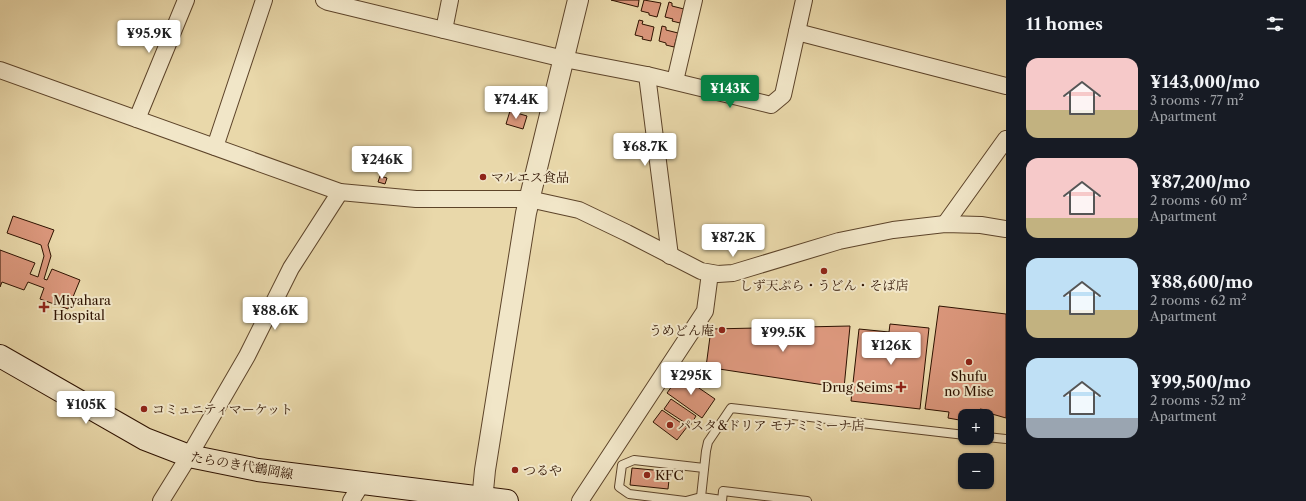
<!DOCTYPE html>
<meta charset="utf-8">
<style>
body{margin:0;font-family:"Libre Caslon Text","Noto Serif JP",serif;background:#242831;color:#f1f3f6;height:100vh;display:flex;flex-direction:column;font-size:15px;white-space:nowrap}
*{box-sizing:border-box;margin:0}
p{font-size:13px;color:#9ea1a6}
.icon{flex:none;width:22px;height:22px;fill:none;stroke:currentColor;stroke-width:2;stroke-linecap:round;stroke-linejoin:round}
.map{position:relative;flex:1;overflow:hidden}
.sheet{display:flex;flex-direction:column;background:#171b24;width:300px}
.sheet>*{flex:none}
.fabs{position:absolute;left:958px;top:409px;display:grid;gap:8px}
.fabs a{display:grid;place-items:center;width:36px;height:36px;border-radius:8px;background:#171b24;box-shadow:0 1px 3px #0004;font-size:20px}
.price{position:absolute;translate:-50% -34px;padding:0 9px;border-radius:4px;background:#fff;color:#222;font-size:13px;line-height:26px;filter:drop-shadow(0 1px 2px #0008)}
.price::after{content:'';position:absolute;left:50%;top:24px;width:12px;height:9px;margin-left:-6px;background:inherit;clip-path:polygon(0 0,100% 0,50% 100%)}
.price.selected{background:#0b8043;color:#fff}
ul{padding:0;list-style:none}
li{display:flex;align-items:center;gap:12px;height:100px;padding:0 20px}
li span{display:grid;place-items:center;flex:none;width:112px;height:80px;border-radius:12px;color:#555}
li>.icon{margin-inline-start:auto}
span .icon{width:48px;height:48px;fill:#fffc;stroke-width:1}
li b{font-size:17px}
h2{display:flex;justify-content:space-between;align-items:center;height:48px;padding:0 20px;font-size:17px}
main{display:flex;flex:1;min-height:0}
.map>svg:first-child{display:block}
.building{fill:#db977c;stroke:#2e1200}
.lines{fill:none;stroke-linecap:round;stroke-linejoin:round}
.service-casing{stroke:#5d442a;stroke-width:10}
.minor-casing{stroke:#5d442a;stroke-width:18}
.tertiary-casing{stroke:#5d442a;stroke-width:22}
.secondary-casing{stroke:#2e1200;stroke-width:24}
.service{stroke:#f1e6c8;stroke-width:8}
.minor{stroke:#f1e6c8;stroke-width:16}
.tertiary{stroke:#f1e6c8;stroke-width:20}
.secondary{stroke:#f1e6c8;stroke-width:22}
.poi-dot{fill:#8f2418;stroke:#f1e6c8;stroke-width:1.5}
.labels{text-anchor:middle;dominant-baseline:central;stroke-width:4;stroke-linejoin:round;paint-order:stroke}
.poi-label{font-size:13px;fill:#2e1200;stroke:#f1e6c8;text-anchor:start}
.street-label{font-size:13px;fill:#2e1200;stroke:#f1e6c8}
</style>
<main>
<div class="map">
<svg width="1006" height="501" viewBox="0 0 1006 501">
<rect width="100%" height="100%" fill="#e9d8aa"/>
<filter id="stains"><feTurbulence type="fractalNoise" baseFrequency=".005" numOctaves="4"/><feColorMatrix values="0 0 0 0 .2 0 0 0 0 .09 0 0 0 0 .02 0 0 0 .5 -.17"/></filter>
<radialGradient id="worn" r=".72"><stop offset=".6" stop-color="#630" stop-opacity="0"/><stop offset="1" stop-color="#630" stop-opacity=".3"/></radialGradient>
<g class="building">
<path d="M611,0h28l-1,7z"/>
<path d="M644,0l17,3 -4,14 -8,-2v-2l-8,-2z"/>
<path d="M669,2l3,1v3l12,3 -4,14 -8,-2 1,-2 -8,-2z"/>
<path d="M639,20l4,1 -1,3 12,3 -3,14 -9,-2 1,-2 -8,-2z"/>
<path d="M662,26l4,1v3l12,3 -4,14 -8,-2v-2l-7,-2z"/>
<path d="M510,111l17,5 -4,13 -17,-5z"/>
<path d="M380,176l7,2 -2,6 -7,-2z"/>
<path d="M13,216l41,14 -6,15 3,11 -7,23 3,1 5,-11 28,11 -12,29 -28,-10 4,-11 -16,-6 -4,8 -22,-8 -2,5v-37l35,13 -5,11 8,3 6,-21 -3,-11 -34,-12z"/>
<path d="M939,306l67,8v104l-14,-4 -6,-4 -6,-1 -1,7h-14v5l-17,-3 1,-6 -24,-3z"/>
<path d="M890,324l39,4 -9,81 -69,-8 8,-72 30,3z"/>
<path d="M850,326l-6,62 -138,-21 5,-38z"/>
<path d="M680,375l35,24 -13,19 -35,-25z"/>
<path d="M671,399l25,17 -6,10 -26,-17z"/>
<path d="M662,410l25,17 -10,13 -24,-18z"/>
<path d="M632,468l32,3 -1,8 6,1 -1,9 -38,-4z"/>
</g>
<g class="lines">
<defs>
<g id="service">
<path d="M987,437l19,2"/>
<path d="M722,500l-21,-3 5,-46 2,-9 23,-34 234,27"/>
<path d="M685,501l-56,-7 -10,-7 3,-22 12,-5 70,8"/>
<path d="M686,501l15,-4"/>
<path d="M722,501l1,-10 84,10"/>
</g>
<g id="minor">
<path d="M324,0l4,2 236,57 83,16 124,30 12,-10 21,-95"/>
<path d="M444,30l6,-30"/>
<path d="M797,32l209,54"/>
<path d="M0,70l340,122 76,7h113l50,11 48,23 74,38 17,3 15,-1 106,-32 54,-11 52,-6 36,1 25,4"/>
<path d="M647,75l23,181"/>
<path d="M675,81l19,-81"/>
<path d="M137,119l49,-119"/>
<path d="M215,147l49,-147"/>
<path d="M945,224l61,-85"/>
<path d="M161,501l28,-45 58,-100 44,-88 49,-76"/>
<path d="M351,501l11,-18"/>
<path d="M580,501l125,-190 5,-38"/>
</g>
<path id="tertiary" d="M482,501l3,-31 41,-257 52,-213"/>
<path id="secondary" d="M0,356l145,83 44,17 69,14 249,31"/>
</defs>
<use href="#service" class="service-casing"/>
<use href="#minor" class="minor-casing"/>
<use href="#tertiary" class="tertiary-casing"/>
<use href="#secondary" class="secondary-casing"/>
<use href="#service" class="service"/>
<use href="#minor" class="minor"/>
<use href="#tertiary" class="tertiary"/>
<use href="#secondary" class="secondary"/>
</g>
<g class="poi-dot">
<circle cx="483" cy="177" r="4"/>
<circle cx="824" cy="271" r="4"/>
<path d="M42 301h4v4h4v4h-4v4h-4v-4h-4v-4h4z"/>
<circle cx="722" cy="330" r="4"/>
<circle cx="969" cy="362" r="4"/>
<path d="M899 381h4v4h4v4h-4v4h-4v-4h-4v-4h4z"/>
<circle cx="144" cy="409" r="4"/>
<circle cx="670" cy="425" r="4"/>
<circle cx="515" cy="470" r="4"/>
<circle cx="647" cy="475" r="4"/>
</g>
<g class="labels">
<g class="poi-label">
<text x="491" y="177">マルエス食品</text>
<text x="824" y="285" text-anchor="middle">しず天ぷら・うどん・そば店</text>
<text x="53" y="300">Miyahara<tspan x="53" dy="15">Hospital</tspan></text>
<text x="714" y="330" text-anchor="end">うめどん庵</text>
<text x="969" y="376" text-anchor="middle">Shufu<tspan x="969" dy="15">no Mise</tspan></text>
<text x="893" y="387" text-anchor="end">Drug Seims</text>
<text x="152" y="409">コミュニティマーケット</text>
<text x="678" y="425">パスタ&amp;ドリア モナミ ミーナ店</text>
<text x="523" y="470">つるや</text>
<text x="655" y="475">KFC</text>
</g>
<g class="street-label">
<text transform="translate(242 465) rotate(10)">たらのき代鶴岡線</text>
</g>
</g>
<rect width="100%" height="100%" filter="url(#stains)"/>
<rect width="100%" height="100%" fill="url(#worn)"/>
</svg>
<div class="fabs">
<a>+</a>
<a>−</a>
</div>
<b class="price" style="left:149px;top:54px">¥95.9K</b>
<b class="price selected" style="left:730px;top:109px">¥143K</b>
<b class="price" style="left:516px;top:120px">¥74.4K</b>
<b class="price" style="left:645px;top:167px">¥68.7K</b>
<b class="price" style="left:382px;top:180px">¥246K</b>
<b class="price" style="left:733px;top:258px">¥87.2K</b>
<b class="price" style="left:275px;top:331px">¥88.6K</b>
<b class="price" style="left:783px;top:353px">¥99.5K</b>
<b class="price" style="left:891px;top:366px">¥126K</b>
<b class="price" style="left:691px;top:396px">¥295K</b>
<b class="price" style="left:86px;top:425px">¥105K</b>
</div>
<section class="sheet">
<h2>11 homes<svg class="icon" aria-label="filters" viewBox="0 0 24 24"><path d="M4 7h16M4 17h16"/><circle cx="9" cy="7" r="2"/><circle cx="15" cy="17" r="2"/></svg></h2>
<ul>
<li><span style="background:linear-gradient(#f6c9c9 65%,#c2b280 0)"><svg class="icon" aria-label="home" viewBox="0 0 24 24"><path d="M3 11l9-7 9 7M6 9v11h12V9"/></svg></span><div><b>¥143,000/mo</b><p>3 rooms · 77 m²</p><p>Apartment</p></div></li>
<li><span style="background:linear-gradient(#f6c9c9 75%,#c2b280 0)"><svg class="icon" aria-label="home" viewBox="0 0 24 24"><path d="M3 11l9-7 9 7M6 9v11h12V9"/></svg></span><div><b>¥87,200/mo</b><p>2 rooms · 60 m²</p><p>Apartment</p></div></li>
<li><span style="background:linear-gradient(#bfe0f5 65%,#c2b280 0)"><svg class="icon" aria-label="home" viewBox="0 0 24 24"><path d="M3 11l9-7 9 7M6 9v11h12V9"/></svg></span><div><b>¥88,600/mo</b><p>2 rooms · 62 m²</p><p>Apartment</p></div></li>
<li><span style="background:linear-gradient(#bfe0f5 75%,#9aa5b1 0)"><svg class="icon" aria-label="home" viewBox="0 0 24 24"><path d="M3 11l9-7 9 7M6 9v11h12V9"/></svg></span><div><b>¥99,500/mo</b><p>2 rooms · 52 m²</p><p>Apartment</p></div></li>
</ul>
</section>
</main>
